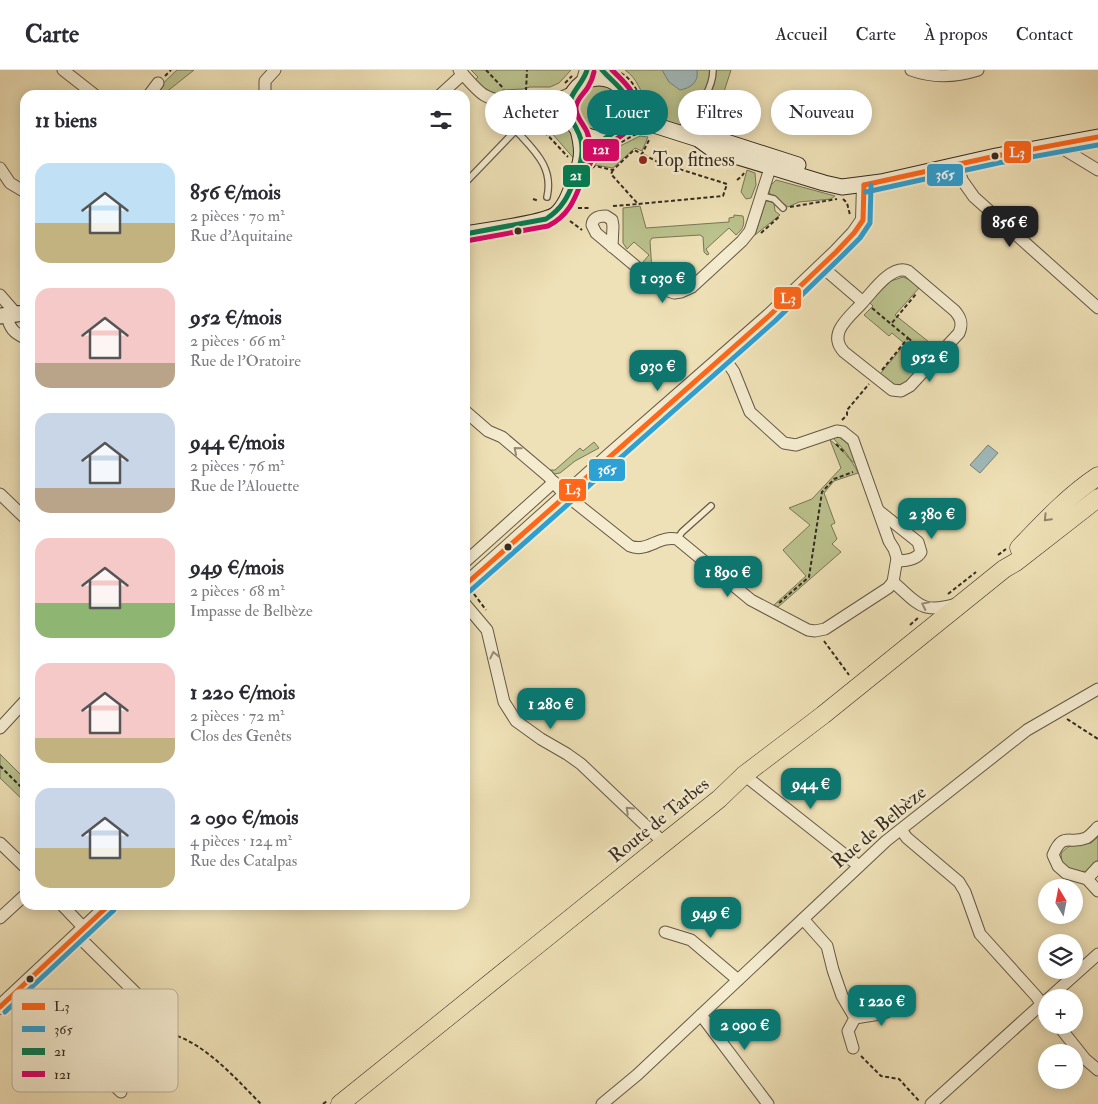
<!DOCTYPE html>
<html lang="fr">
<meta charset="utf-8">
<style>
body{margin:0;font-family:"IM FELL Double Pica",serif;background:#f7f7f7;color:#2b2b33;height:100vh;display:flex;flex-direction:column;font-size:19px;white-space:nowrap}
*{box-sizing:border-box;margin:0}
p{font-size:16px;color:#7c7c81}
.icon{flex:none;width:28px;height:28px;fill:none;stroke:currentColor;stroke-width:2;stroke-linecap:round;stroke-linejoin:round}
.map{position:relative;flex:1;overflow:hidden}
.side{position:absolute;left:20px;top:20px;width:450px;height:820px;display:flex;flex-direction:column;background:#fff;border-radius:15px;box-shadow:0 2px 12px #0003}
.side>*{flex:none}
.guide{position:absolute;left:485px;top:20px;width:475px;height:45px;display:flex;gap:10px}
.needle{width:32px;rotate:350deg}
.buttons{position:absolute;left:1038px;top:809px;display:grid;gap:10px}
.buttons a{display:grid;place-items:center;width:45px;height:45px;border-radius:50%;background:#fff;box-shadow:0 2px 12px #0003;font-size:25px}
.price{position:absolute;translate:-50% -42px;padding:0 11px;border-radius:10px;background:#0f766e;color:#fff;font-size:16px;line-height:32px;filter:drop-shadow(0 1px 2px #0008)}
.price::after{content:'';position:absolute;left:50%;top:30px;width:15px;height:11px;margin-left:-8px;background:inherit;clip-path:polygon(0 0,100% 0,50% 100%)}
.price.on{background:#222;color:#fff}
ul{padding:0;list-style:none}
li{display:flex;align-items:center;gap:15px;height:125px;padding:0 15px}
li span{display:grid;place-items:center;flex:none;width:140px;height:100px;border-radius:15px;color:#555}
li>.icon{margin-inline-start:auto}
span .icon{width:60px;height:60px;fill:#fffc;stroke-width:1}
li b{font-size:21px}
h2{display:flex;justify-content:space-between;align-items:center;height:60px;padding:0 15px;font-size:21px}
.chip{padding:0 18px;border-radius:22px;background:#fff;box-shadow:0 2px 12px #0003;font-size:18px;line-height:45px}
.chip.on{background:#0f766e;color:#fff}
header{display:flex;align-items:center;gap:30px;box-sizing:border-box;height:70px;padding:0 25px;background:#fff;border-bottom:1px solid #e1e1e2}
header strong{font-size:24px}
nav{display:flex;gap:28px;margin-inline-start:auto;font-size:18px}
.map>svg:first-child{display:block}
.green{fill:#bbc28d;stroke:#787657}
.water{fill:#a0babb;stroke:#75817d}
.lines{fill:none;stroke-linecap:round;stroke-linejoin:round}
.service-casing{stroke:#645846;stroke-width:8}
.minor-casing{stroke:#645846;stroke-width:13}
.tertiary-casing{stroke:#645846;stroke-width:16}
.secondary-casing{stroke:#352b21;stroke-width:17}
.primary-casing{stroke:#352b21;stroke-width:19}
.path{stroke:#352b21;stroke-width:2;stroke-dasharray:4 2.5;stroke-linecap:butt}
.service{stroke:#f5ecd0;stroke-width:5.5}
.minor{stroke:#f5ecd0;stroke-width:11}
.tertiary{stroke:#f5ecd0;stroke-width:14}
.secondary{stroke:#f5ecd0;stroke-width:15}
.primary{stroke:#efe1b7;stroke-width:18}
.bus-1-casing{stroke:#f5ecd0;stroke-width:9}
.bus-2-casing{stroke:#f5ecd0;stroke-width:9}
.bus-3-casing{stroke:#f5ecd0;stroke-width:9}
.bus-4-casing{stroke:#f5ecd0;stroke-width:9}
.bus-1{stroke:#ff671b;stroke-width:5}
.bus-2{stroke:#2da0d4;stroke-width:5}
.bus-3{stroke:#007c52;stroke-width:5}
.bus-4{stroke:#dc006b;stroke-width:5}
.oneway{stroke:#958c78}
.oneway2{stroke:#92866c}
.bus-dot{fill:#352b21;stroke:#f5ecd0;stroke-width:2}
.poi-dot{fill:#8f2418;stroke:#f5ecd0;stroke-width:2}
.labels{text-anchor:middle;dominant-baseline:central;stroke-width:5;stroke-linejoin:round;paint-order:stroke}
.poi-label{font-size:19px;fill:#352b21;stroke:#f5ecd0;text-anchor:start}
.street-label{font-size:19px;fill:#352b21;stroke:#f5ecd0}
.key{fill:#f5ecd0;stroke:#bbb29c;stroke-width:1}
.key-label{font-size:14px;fill:#352b21}
.line-badge{stroke:#f5ecd0;stroke-width:2}
.badge-label{font-size:14px;text-anchor:middle;font-weight:bold;fill:#fff}
</style>
<header>
<strong>Carte</strong>
<nav><a>Accueil</a><a>Carte</a><a>À propos</a><a>Contact</a></nav>
</header>
<div class="map">
<svg width="1098" height="1034" viewBox="0 0 1098 1034">
<rect width="100%" height="100%" fill="#efe1b7"/>
<filter id="stains"><feTurbulence type="fractalNoise" baseFrequency=".004" numOctaves="4"/><feColorMatrix values="0 0 0 0 .2 0 0 0 0 .09 0 0 0 0 .02 0 0 0 .5 -.17"/></filter>
<radialGradient id="worn" r=".72"><stop offset=".6" stop-color="#630" stop-opacity="0"/><stop offset="1" stop-color="#630" stop-opacity=".3"/></radialGradient>
<g class="green">
<path d="M177,0h17l-29,23 -7,-5z"/>
<path d="M471,0h100l-12,13 -9,4h-20l-7,2 -21,1 5,4h16l1,4c-21,-3 -33,-2 -49,-18l3,-3z"/>
<path d="M625,0h106l-20,62 -23,-4 -25,-8c-4,-9 -11,-10 -16,-17 -7,-12 -9,-24 -22,-33z"/>
<circle cx="599" cy="38" r="24"/>
<path d="M530,38h9l18,5 8,9 12,18 -1,21z"/>
<path d="M640,66l8,1 -6,14 -7,-3 -22,20 -18,-3 5,-9z"/>
<path d="M747,100l8,3 1,12 -5,13 -5,1 -5,-7z"/>
<path d="M776,110l59,16 -4,3 -32,3 -11,5 -19,-14 2,-8z"/>
<path d="M766,131h3l5,2 1,8 5,4 -25,20z"/>
<path d="M640,136l6,22 83,-6v-4l5,-1v-2l9,1c2,9 0,13 -7,19l-7,-7 -23,21 3,5 -2,1 -3,-3 -1,-15 -3,-2 -48,3 -2,3 2,30 -9,-9 6,-7 -15,-13 -7,7 -4,-6v-35z"/>
<path d="M903,207l7,3 9,8 -24,27 39,31 -8,8 4,3c-8,9 -22,34 -37,27 -5,-2 -9,-7 -13,-10l25,-30 -13,-11 -3,3 -25,-21 9,-9 -4,-4 22,-21z"/>
<path d="M838,366l11,9 8,20 -6,-5 -7,-10 -12,-13z"/>
<path d="M830,370c11,8 23,21 28,33l-24,8 -10,12 11,30 -4,2 6,14 -5,5 9,8 -63,55 -4,-2 32,-29 -23,-26 27,-25 -21,-17 23,-9 29,-31z"/>
<path d="M594,372l5,6 -24,13 -15,12 -6,1 -4,-4h5l25,-22 3,3z"/>
<path d="M0,684l25,25v23l-25,-24z"/>
<path d="M1098,767v23l-11,12 -15,-1 -10,-7 -1,-10c8,-12 18,-9 30,-11z"/>
</g>
<g class="water">
<path d="M662,0h35c2,12 -6,18 -17,20l-11,-8z"/>
<path d="M988,375l10,8 -18,20 -10,-8z"/>
</g>
<g class="lines">
<defs>
<g id="service">
<path d="M513,32c-1,6 -3,13 -2,19 1,7 7,12 11,16 17,18 31,34 25,60"/>
<path d="M680,61c13,-18 33,-38 33,-61"/>
<path d="M465,113l51,-53"/>
<path d="M762,126l12,3 9,9"/>
<path d="M677,469l5,-7 29,-26"/>
</g>
<g id="minor">
<path d="M63,0l32,25"/>
<path d="M459,0c8,8 16,19 25,25 13,8 28,5 42,6 17,1 30,8 44,16"/>
<path d="M911,0c22,8 45,7 67,0"/>
<path d="M149,25l9,-12"/>
<path d="M265,25v-14l10,-11"/>
<path d="M440,25l23,-21"/>
<path d="M540,32l18,-3 15,-7"/>
<path d="M1064,73l1,7 33,20"/>
<path d="M958,95l4,15 12,17 124,111"/>
<path d="M0,98l10,15 15,9"/>
<path d="M612,177l1,-21 -1,-6 -6,-4c-7,0 -13,1 -14,9l4,8 67,56 11,4 7,-1 11,-5 50,-46 8,-10 23,-72"/>
<path d="M821,196l42,36c-12,14 -37,31 -19,50l48,38 9,1 9,-5 49,-53c4,-9 2,-15 -4,-22l-47,-40c-16,-7 -35,20 -45,31"/>
<path d="M0,225l13,15 1,4"/>
<path d="M7,245c2,13 7,18 18,23"/>
<path d="M722,285l12,17 16,40 34,31 12,2 41,-14 6,1 10,8 36,101 5,8 3,9 -4,24"/>
<path d="M465,341l23,20 14,6 46,39 14,16 68,54c17,7 29,-11 47,-7l74,61 57,30 7,1 10,-2 63,-41 5,-6"/>
<path d="M0,424l25,24"/>
<path d="M879,441l39,31 3,10c-4,7 -15,9 -24,9"/>
<path d="M465,492l89,-80"/>
<path d="M893,512c25,21 28,33 63,22"/>
<path d="M465,534l22,26 17,72 12,19 25,18 26,15 14,10 83,79"/>
<path d="M0,658l25,-27"/>
<path d="M744,705l115,91"/>
<path d="M1098,757c-3,3 -8,9 -12,11 -17,7 -23,-7 -33,17l5,11 8,7 21,6 11,12"/>
<path d="M901,760l6,8 52,44 6,10 15,42 56,62 10,14"/>
<path d="M0,773l25,24"/>
<path d="M1087,809l11,-12"/>
<path d="M62,835l22,23"/>
<path d="M0,848l25,-23"/>
<path d="M803,849l24,27 6,24 9,26 13,22 -7,13 5,17"/>
<path d="M665,862l26,8 47,40"/>
<path d="M77,865l78,77 7,20"/>
<path d="M15,923l106,99"/>
<path d="M1049,928l49,-44"/>
<path d="M701,945l67,89"/>
<path d="M855,948l25,-4 20,-7"/>
<path d="M1058,955l27,34 13,11"/>
<path d="M602,1034l35,-29 249,-234 141,-111 71,-41"/>
<path d="M931,1034l115,-104"/>
</g>
<g id="tertiary">
<path d="M602,0l8,10"/>
<path d="M583,13l4,-13"/>
<path d="M465,515l145,-130 160,-140 66,-63 18,-19 9,-13 1,-35"/>
<path d="M0,937l109,-102"/>
</g>
<g id="secondary">
<circle cx="599" cy="38" r="30"/>
<path d="M629,34l12,13 13,8 44,14 14,10 112,34 18,4 39,-5 115,-26 102,-19"/>
<path d="M698,69l16,-1 84,27"/>
<path d="M465,164c20,-4 76,-10 90,-19 10,-8 15,-22 19,-33 8,-21 10,-30 4,-52"/>
<path d="M0,246l25,-3"/>
</g>
<g id="primary">
<path d="M1019,478c25,-26 49,-52 79,-72"/>
<path d="M340,1034l324,-261 55,-44 25,-24 79,-60 181,-146 12,-7 82,-64"/>
</g>
</defs>
<use href="#service" class="service-casing"/>
<use href="#minor" class="minor-casing"/>
<use href="#tertiary" class="tertiary-casing"/>
<use href="#secondary" class="secondary-casing"/>
<use href="#primary" class="primary-casing"/>
<g class="path">
<path d="M486,0l18,19"/>
<path d="M621,3c8,5 14,12 17,21"/>
<path d="M165,6l6,-6"/>
<path d="M565,13l7,-7"/>
<path d="M526,21l1,-21"/>
<path d="M527,43l41,44"/>
<path d="M594,88l5,-6 14,-5 21,-12 8,-2"/>
<path d="M592,98l3,-2 18,4 21,-20 8,4 8,-16"/>
<path d="M613,100l-2,4 27,30 85,-8 4,-12 -67,-21 -18,-9"/>
<path d="M737,110l5,-4 2,-3"/>
<path d="M533,129l6,2"/>
<path d="M843,129l4,4 3,12"/>
<path d="M613,136l25,-2"/>
<path d="M790,137l47,-8"/>
<path d="M578,138h12"/>
<path d="M570,151l12,9"/>
<path d="M761,163l19,-17"/>
<path d="M872,238l19,16"/>
<path d="M908,268l18,14"/>
<path d="M882,300l26,-32 -17,-14 25,-30"/>
<path d="M842,350l5,-5v-5l22,-26"/>
<path d="M836,374l9,9"/>
<path d="M998,485l8,-6"/>
<path d="M474,524l12,16"/>
<path d="M948,524l28,-22"/>
<path d="M779,533l30,-26 13,-85 12,-13 19,-7"/>
<path d="M910,555l9,-8"/>
<path d="M824,571l25,34"/>
<path d="M1067,649l31,20"/>
<path d="M0,696l25,25"/>
<path d="M171,964c34,9 66,46 90,70"/>
<path d="M861,986l20,20 18,3 21,23"/>
<path d="M323,1034l4,-3"/>
</g>
<use href="#service" class="service"/>
<use href="#minor" class="minor"/>
<use href="#tertiary" class="tertiary"/>
<use href="#secondary" class="secondary"/>
<use href="#primary" class="primary"/>
<defs>
<g id="bus-1">
<path d="M864,115l132,-29 102,-19"/>
<path d="M465,515l305,-270 66,-63 18,-19 9,-13 1,-35"/>
<path d="M0,937l109,-102"/>
</g>
<g id="bus-2">
<path d="M866,122l132,-29 100,-18"/>
<path d="M470,521l305,-270 66,-64 19,-19 10,-15 1,-38"/>
<path d="M5,942l109,-102"/>
</g>
<g id="bus-3">
<path d="M574,113c6,-17 13,-36 3,-53 -3,-7 -9,-13 -8,-22 0,-15 14,-24 18,-38"/>
<path d="M465,164l81,-15c29,-18 25,-46 45,-69 12,-15 36,-18 38,-40 1,-18 -17,-28 -27,-40"/>
</g>
<g id="bus-4">
<path d="M581,116c6,-17 13,-37 6,-54 -4,-9 -12,-16 -11,-25 1,-9 8,-13 12,-20 3,-5 5,-10 6,-15"/>
<path d="M466,171l82,-15c33,-17 28,-47 48,-71 14,-17 38,-18 40,-44 2,-18 -12,-29 -24,-41"/>
</g>
</defs>
<use href="#bus-1" class="bus-1-casing"/>
<use href="#bus-2" class="bus-2-casing"/>
<use href="#bus-3" class="bus-3-casing"/>
<use href="#bus-4" class="bus-4-casing"/>
<use href="#bus-1" class="bus-1"/>
<use href="#bus-2" class="bus-2"/>
<use href="#bus-3" class="bus-3"/>
<use href="#bus-4" class="bus-4"/>
</g>
<defs><path id="oneway-chevron" d="M-2-3.5L2.5 0L-2 3.5" fill="none" stroke-width="1.6" stroke-linecap="round" stroke-linejoin="round" transform="scale(1.25)"/></defs>
<g class="oneway">
<use href="#oneway-chevron" transform="translate(517 380) rotate(-140)"/>
<use href="#oneway-chevron" transform="translate(925 535) rotate(-154)"/>
<use href="#oneway-chevron" transform="translate(494 585) rotate(-102)"/>
<use href="#oneway-chevron" transform="translate(629 740) rotate(-136)"/>
</g>
<use class="oneway2" href="#oneway-chevron" transform="translate(1047 448) rotate(134)"/>
<g class="bus-dot">
<circle cx="995" cy="86" r="4.5"/>
<circle cx="518" cy="161" r="4.5"/>
<circle cx="508" cy="477" r="4.5"/>
<circle cx="30" cy="909" r="4.5"/>
</g>
<circle class="poi-dot" cx="643" cy="90" r="5"/>
<g class="labels">
<g class="poi-label">
<text x="653" y="90">Top fitness</text>
</g>
<g class="street-label">
<text transform="translate(659 750) rotate(-39)">Route de Tarbes</text>
<text transform="translate(879 757) rotate(-40)">Rue de Belbèze</text>
</g>
</g>
<rect x="12" y="919" width="166" height="103" rx="8" class="key"/>
<rect x="22" y="933" width="23" height="7" fill="#ff671b"/>
<rect x="22" y="956" width="23" height="6" fill="#2da0d4"/>
<rect x="22" y="978" width="23" height="7" fill="#007c52"/>
<rect x="22" y="1001" width="23" height="6" fill="#dc006b"/>
<g class="key-label">
<text x="54" y="941">L3</text>
<text x="54" y="964">365</text>
<text x="54" y="986">21</text>
<text x="54" y="1009">121</text>
</g>
<g class="line-badge">
<rect x="582" y="68" width="38" height="24" rx="5" fill="#dc006b"/>
<rect x="1003" y="70" width="29" height="24" rx="5" fill="#ff671b"/>
<rect x="926" y="93" width="38" height="24" rx="5" fill="#2da0d4"/>
<rect x="562" y="94" width="29" height="24" rx="5" fill="#007c52"/>
<rect x="773" y="216" width="29" height="24" rx="5" fill="#ff671b"/>
<rect x="588" y="388" width="38" height="24" rx="5" fill="#2da0d4"/>
<rect x="558" y="408" width="29" height="24" rx="5" fill="#ff671b"/>
</g>
<g class="badge-label">
<text x="601" y="84">121</text>
<text x="1017" y="87">L3</text>
<text x="945" y="109">365</text>
<text x="576" y="110">21</text>
<text x="788" y="233">L3</text>
<text x="607" y="404">365</text>
<text x="573" y="424">L3</text>
</g>
<rect width="100%" height="100%" filter="url(#stains)"/>
<rect width="100%" height="100%" fill="url(#worn)"/>
</svg>
<div class="buttons">
<a><svg class="needle" viewBox="-14 -14 28 28"><path d="M0-13l5 13h-10z" fill="#e53935"/><path d="M0 13l5-13h-10z" fill="#7c7c81"/></svg></a>
<a><svg class="icon" aria-label="layers" viewBox="0 0 24 24"><path d="M12 4l9 5-9 5-9-5zM3 14l9 5 9-5"/></svg></a>
<a>+</a>
<a>−</a>
</div>
<b class="price on" style="left:1010px;top:178px">856 €</b>
<b class="price" style="left:663px;top:234px">1 030 €</b>
<b class="price" style="left:930px;top:313px">952 €</b>
<b class="price" style="left:658px;top:322px">930 €</b>
<b class="price" style="left:932px;top:470px">2 380 €</b>
<b class="price" style="left:728px;top:528px">1 890 €</b>
<b class="price" style="left:551px;top:660px">1 280 €</b>
<b class="price" style="left:811px;top:740px">944 €</b>
<b class="price" style="left:711px;top:869px">949 €</b>
<b class="price" style="left:882px;top:957px">1 220 €</b>
<b class="price" style="left:745px;top:981px">2 090 €</b>
<div class="guide">
<a class="chip">Acheter</a>
<a class="chip on">Louer</a>
<a class="chip">Filtres</a>
<a class="chip">Nouveau</a>
</div>
<section class="side">
<h2>11 biens<svg class="icon" aria-label="filters" viewBox="0 0 24 24"><path d="M4 7h16M4 17h16"/><circle cx="9" cy="7" r="2"/><circle cx="15" cy="17" r="2"/></svg></h2>
<ul>
<li><span style="background:linear-gradient(#bfe0f5 60%,#c2b280 0)"><svg class="icon" aria-label="home" viewBox="0 0 24 24"><path d="M3 11l9-7 9 7M6 9v11h12V9"/></svg></span><div><b>856 €/mois</b><p>2 pièces · 70 m²</p><p>Rue d'Aquitaine</p></div></li>
<li><span style="background:linear-gradient(#f6c9c9 75%,#b9a48a 0)"><svg class="icon" aria-label="home" viewBox="0 0 24 24"><path d="M3 11l9-7 9 7M6 9v11h12V9"/></svg></span><div><b>952 €/mois</b><p>2 pièces · 66 m²</p><p>Rue de l'Oratoire</p></div></li>
<li><span style="background:linear-gradient(#c9d6e8 75%,#b9a48a 0)"><svg class="icon" aria-label="home" viewBox="0 0 24 24"><path d="M3 11l9-7 9 7M6 9v11h12V9"/></svg></span><div><b>944 €/mois</b><p>2 pièces · 76 m²</p><p>Rue de l'Alouette</p></div></li>
<li><span style="background:linear-gradient(#f6c9c9 65%,#8fb573 0)"><svg class="icon" aria-label="home" viewBox="0 0 24 24"><path d="M3 11l9-7 9 7M6 9v11h12V9"/></svg></span><div><b>949 €/mois</b><p>2 pièces · 68 m²</p><p>Impasse de Belbèze</p></div></li>
<li><span style="background:linear-gradient(#f6c9c9 75%,#c2b280 0)"><svg class="icon" aria-label="home" viewBox="0 0 24 24"><path d="M3 11l9-7 9 7M6 9v11h12V9"/></svg></span><div><b>1 220 €/mois</b><p>2 pièces · 72 m²</p><p>Clos des Genêts</p></div></li>
<li><span style="background:linear-gradient(#c9d6e8 60%,#c2b280 0)"><svg class="icon" aria-label="home" viewBox="0 0 24 24"><path d="M3 11l9-7 9 7M6 9v11h12V9"/></svg></span><div><b>2 090 €/mois</b><p>4 pièces · 124 m²</p><p>Rue des Catalpas</p></div></li>
</ul>
</section>
</div>
